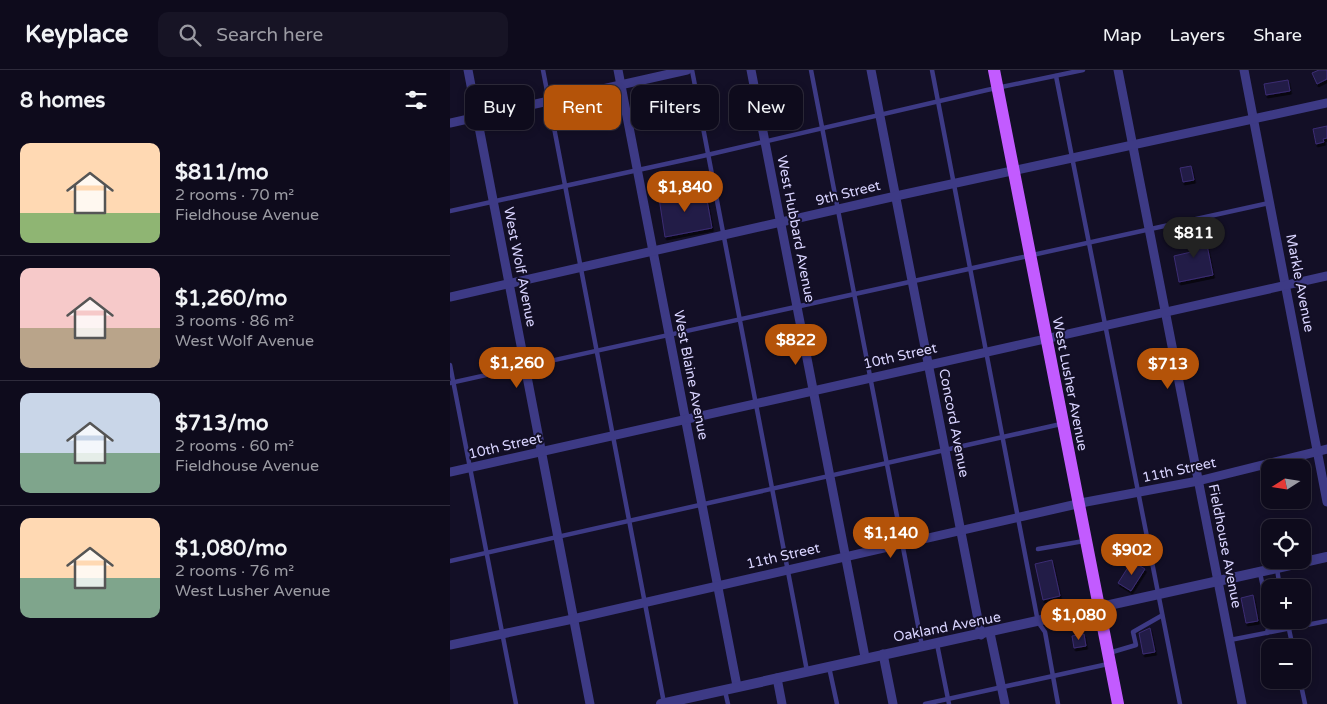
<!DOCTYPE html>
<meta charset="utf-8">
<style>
body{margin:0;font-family:"Varela Round",sans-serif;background:#171425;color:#f1f3f6;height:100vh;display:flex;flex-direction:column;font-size:19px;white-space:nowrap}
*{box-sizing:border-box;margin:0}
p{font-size:16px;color:#9b9ba3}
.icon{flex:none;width:28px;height:28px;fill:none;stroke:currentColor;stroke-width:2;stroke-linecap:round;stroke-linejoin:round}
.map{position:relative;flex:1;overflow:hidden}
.drawer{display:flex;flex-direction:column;background:#0e0b1c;width:450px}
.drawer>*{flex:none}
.guide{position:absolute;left:15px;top:15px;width:475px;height:45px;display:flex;gap:10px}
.needle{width:32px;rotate:258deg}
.fabs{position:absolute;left:811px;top:389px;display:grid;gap:10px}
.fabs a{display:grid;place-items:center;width:50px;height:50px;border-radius:10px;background:#0e0b1c;box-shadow:0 2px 8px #0003,0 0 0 1px #2e2b3b;font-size:25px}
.price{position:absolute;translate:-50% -42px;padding:0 11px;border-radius:18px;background:#b45309;color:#fff;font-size:16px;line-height:32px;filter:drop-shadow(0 1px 2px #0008)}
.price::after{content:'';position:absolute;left:50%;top:30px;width:15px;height:11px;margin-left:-8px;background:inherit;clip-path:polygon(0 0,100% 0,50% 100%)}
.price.selected{background:#222;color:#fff}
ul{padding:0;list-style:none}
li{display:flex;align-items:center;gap:15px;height:125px;padding:0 20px}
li+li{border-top:1px solid #2e2b3b}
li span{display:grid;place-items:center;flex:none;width:140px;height:100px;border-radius:10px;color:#555}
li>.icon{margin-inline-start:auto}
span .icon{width:60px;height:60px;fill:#fffc;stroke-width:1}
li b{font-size:21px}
h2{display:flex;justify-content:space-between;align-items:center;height:60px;padding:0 20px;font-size:21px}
.pill{padding:0 18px;border-radius:10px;background:#0e0b1c;box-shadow:0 2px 8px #0003,0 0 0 1px #2e2b3b;font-size:18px;line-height:45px}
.pill.selected{background:#b45309;color:#fff}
header{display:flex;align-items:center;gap:30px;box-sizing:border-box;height:70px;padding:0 25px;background:#0e0b1c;border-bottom:1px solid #2e2b3b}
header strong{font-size:24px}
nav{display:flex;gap:28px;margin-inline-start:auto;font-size:18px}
.search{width:350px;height:45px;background:#171425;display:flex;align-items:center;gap:12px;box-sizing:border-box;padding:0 18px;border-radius:10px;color:#9b9ba3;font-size:19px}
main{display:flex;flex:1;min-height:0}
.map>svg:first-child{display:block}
.building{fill:#241b47;stroke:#3b2d73;filter:url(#shadow)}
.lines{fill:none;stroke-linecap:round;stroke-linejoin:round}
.service{stroke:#3d3a85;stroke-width:4.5}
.minor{stroke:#3d3a85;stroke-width:9}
.tertiary{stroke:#3d3a85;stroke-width:10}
.primary{stroke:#c25bff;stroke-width:12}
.labels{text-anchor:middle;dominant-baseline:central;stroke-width:4;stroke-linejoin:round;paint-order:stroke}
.street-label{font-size:14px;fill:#d9d4ff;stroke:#130f26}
</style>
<header>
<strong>Keyplace</strong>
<div class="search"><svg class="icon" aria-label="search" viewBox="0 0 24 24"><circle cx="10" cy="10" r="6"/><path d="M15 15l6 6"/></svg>Search here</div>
<nav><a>Map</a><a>Layers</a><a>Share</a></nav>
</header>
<main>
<section class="drawer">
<h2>8 homes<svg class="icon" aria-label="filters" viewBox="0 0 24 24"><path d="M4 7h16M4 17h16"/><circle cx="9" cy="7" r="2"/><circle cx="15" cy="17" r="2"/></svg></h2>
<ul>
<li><span style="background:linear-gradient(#ffd9b3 70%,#8fb573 0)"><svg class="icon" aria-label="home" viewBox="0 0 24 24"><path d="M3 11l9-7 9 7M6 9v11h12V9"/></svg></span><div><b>$811/mo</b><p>2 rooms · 70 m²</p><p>Fieldhouse Avenue</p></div></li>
<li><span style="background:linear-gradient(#f6c9c9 60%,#b9a48a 0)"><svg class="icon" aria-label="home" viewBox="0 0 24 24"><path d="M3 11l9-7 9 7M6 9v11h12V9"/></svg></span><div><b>$1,260/mo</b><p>3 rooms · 86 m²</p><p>West Wolf Avenue</p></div></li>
<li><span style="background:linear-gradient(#c9d6e8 60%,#7fa58c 0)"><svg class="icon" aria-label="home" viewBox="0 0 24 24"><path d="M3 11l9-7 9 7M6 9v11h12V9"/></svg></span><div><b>$713/mo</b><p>2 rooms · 60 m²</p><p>Fieldhouse Avenue</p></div></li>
<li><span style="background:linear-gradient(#ffd9b3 60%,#7fa58c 0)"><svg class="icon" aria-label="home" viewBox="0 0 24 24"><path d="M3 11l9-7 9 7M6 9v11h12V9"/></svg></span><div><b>$1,080/mo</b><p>2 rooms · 76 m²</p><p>West Lusher Avenue</p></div></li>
</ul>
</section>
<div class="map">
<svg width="877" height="634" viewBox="0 0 877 634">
<defs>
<filter id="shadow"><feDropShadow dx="1.5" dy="3" stdDeviation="0" flood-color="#0009"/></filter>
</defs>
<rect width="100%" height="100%" fill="#130f26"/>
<g class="building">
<path d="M869,0h8v9l-10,5 -5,-11z"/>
<path d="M838,10l2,11 -24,4 -2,-11z"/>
<path d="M877,56v12l-4,1 1,3 -8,2 -3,-15z"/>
<path d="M741,96l3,14 -11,2 -3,-14z"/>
<path d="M255,119l7,39 -47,9 -6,-39z"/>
<path d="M754,160l9,45 -34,7 -5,-26 17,-4 -4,-19z"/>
<path d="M602,490l8,36 -17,4 -8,-36z"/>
<path d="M682,491l13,8 -14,22 -13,-8z"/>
<path d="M803,525l5,26 -12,2 -5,-25z"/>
<path d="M700,558l5,24 -12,2 -4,-21z"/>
<path d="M634,564l2,12 -12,2 -2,-12z"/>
</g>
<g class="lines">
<g class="service">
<path d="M93,0l121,633"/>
<path d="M242,0l115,601"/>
<path d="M361,0l111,576"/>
<path d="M482,0l106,552 7,10 13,72"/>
<path d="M606,6l124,628"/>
<path d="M0,141l257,-56 280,-65 96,-20"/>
<path d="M0,295l66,339"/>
<path d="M0,313l819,-180"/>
<path d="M588,479l46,-8"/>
<path d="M0,491l611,-137"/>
<path d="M827,499l3,19"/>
<path d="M810,503l10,47 -3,13"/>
<path d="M837,550l6,28"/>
<path d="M780,570l97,-19"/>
<path d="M487,574l12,60"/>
<path d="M659,583l27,-8 -3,-13 28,-16"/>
<path d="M379,597l8,37"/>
<path d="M850,610l5,24"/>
<path d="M275,621l3,13"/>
<path d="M475,634l183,-40"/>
</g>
<g class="minor">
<path d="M18,0l122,634"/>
<path d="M168,0l119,616"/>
<path d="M301,0l114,587"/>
<path d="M421,0l110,565"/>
<path d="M668,0l124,634"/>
<path d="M794,0l83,432"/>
<path d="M0,53l237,-53"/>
<path d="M0,227l446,-101 431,-93"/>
<path d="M0,402l877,-196"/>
<path d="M540,563l15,71"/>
<path d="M0,575l123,-26 513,-117 112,-21 129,-32"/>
<path d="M433,584l10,50"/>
<path d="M327,608l5,26"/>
</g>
<path class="tertiary" d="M211,634l666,-147"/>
<path class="primary" d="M544,0l124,634"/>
</g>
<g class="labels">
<g class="street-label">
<text transform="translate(398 123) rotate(-14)">9th Street</text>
<text transform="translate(346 159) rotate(79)">West Hubbard Avenue</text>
<text transform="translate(70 197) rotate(79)">West Wolf Avenue</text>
<text transform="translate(850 213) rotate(79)">Markle Avenue</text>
<text transform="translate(450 286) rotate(-13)">10th Street</text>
<text transform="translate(241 305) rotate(79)">West Blaine Avenue</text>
<text transform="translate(620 314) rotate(79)">West Lusher Avenue</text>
<text transform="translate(504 353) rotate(79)">Concord Avenue</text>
<text transform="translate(55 376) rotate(-13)">10th Street</text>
<text transform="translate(729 400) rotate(-12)">11th Street</text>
<text transform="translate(775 476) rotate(79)">Fieldhouse Avenue</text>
<text transform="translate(333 486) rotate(-13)">11th Street</text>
<text transform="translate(497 557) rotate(-11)">Oakland Avenue</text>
</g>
</g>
</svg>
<div class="fabs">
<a><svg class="needle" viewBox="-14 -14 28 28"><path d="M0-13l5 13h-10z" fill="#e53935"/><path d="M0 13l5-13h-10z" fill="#9b9ba3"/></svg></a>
<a><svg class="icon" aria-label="locate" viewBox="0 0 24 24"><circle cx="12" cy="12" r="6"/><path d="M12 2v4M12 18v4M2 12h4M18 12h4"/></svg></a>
<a>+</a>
<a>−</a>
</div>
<b class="price" style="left:235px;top:143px">$1,840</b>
<b class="price selected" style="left:744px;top:189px">$811</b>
<b class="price" style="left:346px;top:296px">$822</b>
<b class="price" style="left:67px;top:319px">$1,260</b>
<b class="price" style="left:718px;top:320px">$713</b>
<b class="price" style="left:441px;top:489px">$1,140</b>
<b class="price" style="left:682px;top:506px">$902</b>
<b class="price" style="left:629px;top:571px">$1,080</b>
<div class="guide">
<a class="pill">Buy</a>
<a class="pill selected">Rent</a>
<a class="pill">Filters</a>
<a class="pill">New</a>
</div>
</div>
</main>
